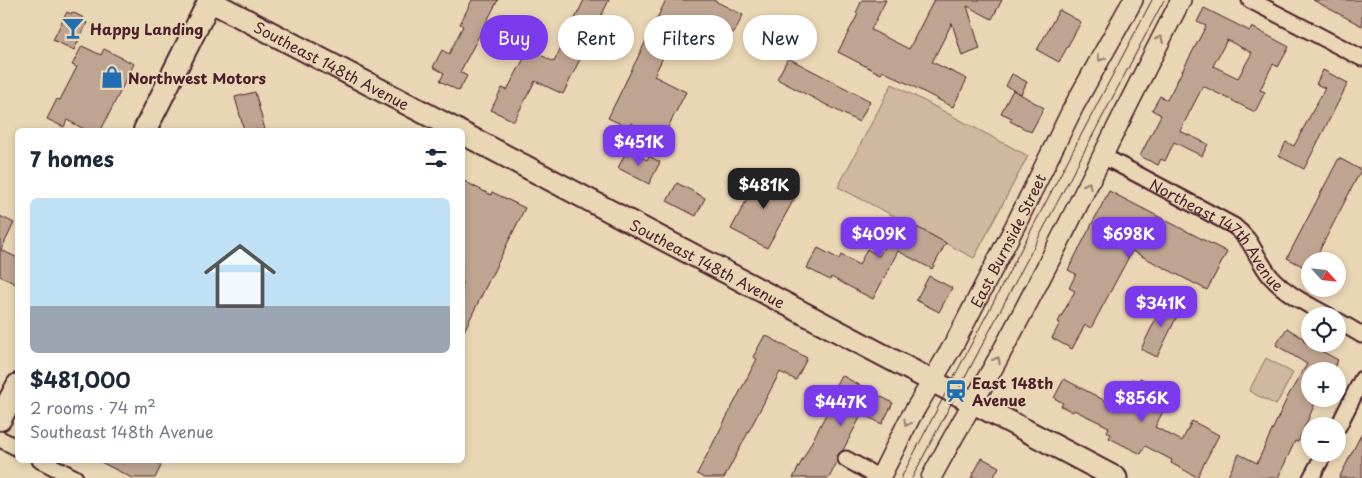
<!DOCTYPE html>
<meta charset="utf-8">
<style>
body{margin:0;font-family:"Playpen Sans",sans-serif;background:#f6f6f7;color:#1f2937;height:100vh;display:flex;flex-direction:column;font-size:19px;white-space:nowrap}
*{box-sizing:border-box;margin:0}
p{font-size:16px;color:#747a83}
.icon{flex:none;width:28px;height:28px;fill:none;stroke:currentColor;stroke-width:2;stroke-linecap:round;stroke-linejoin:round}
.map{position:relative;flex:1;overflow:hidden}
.sheet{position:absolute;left:15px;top:128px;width:450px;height:335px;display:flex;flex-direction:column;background:#fff;border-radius:8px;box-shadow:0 2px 8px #0003}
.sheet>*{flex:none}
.top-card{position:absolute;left:480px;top:15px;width:475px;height:45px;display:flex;gap:10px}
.needle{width:32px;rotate:117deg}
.tools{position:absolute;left:1301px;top:252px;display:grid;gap:10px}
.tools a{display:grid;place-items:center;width:45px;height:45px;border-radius:50%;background:#fff;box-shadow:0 2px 8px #0003;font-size:25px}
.price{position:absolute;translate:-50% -42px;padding:0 11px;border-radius:10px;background:#7c3aed;color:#fff;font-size:16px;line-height:32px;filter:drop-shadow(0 1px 2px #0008)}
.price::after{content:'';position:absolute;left:50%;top:30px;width:15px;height:11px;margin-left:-8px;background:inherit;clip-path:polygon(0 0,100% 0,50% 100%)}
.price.on{background:#222;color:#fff}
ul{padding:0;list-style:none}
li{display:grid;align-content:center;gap:10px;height:265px;padding:0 15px}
li span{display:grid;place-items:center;height:155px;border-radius:8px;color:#555}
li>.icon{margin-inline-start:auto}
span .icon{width:90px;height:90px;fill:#fffc;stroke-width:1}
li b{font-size:21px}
h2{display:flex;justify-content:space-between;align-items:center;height:60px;padding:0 15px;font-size:21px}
.tag{padding:0 18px;border-radius:22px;background:#fff;box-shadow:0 2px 8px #0003;font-size:18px;line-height:45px}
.tag.on{background:#7c3aed;color:#fff}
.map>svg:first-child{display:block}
.green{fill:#cfb89e;stroke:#8c6c64}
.building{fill:#bfa591;stroke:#4a1f2b;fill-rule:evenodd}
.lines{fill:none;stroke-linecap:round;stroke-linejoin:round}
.minor-casing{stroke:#4a1f2b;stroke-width:19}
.tertiary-casing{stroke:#4a1f2b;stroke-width:22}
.secondary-casing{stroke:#4a1f2b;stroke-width:25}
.primary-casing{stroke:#4a1f2b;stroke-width:26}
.minor{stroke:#e9d6b4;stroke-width:15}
.tertiary{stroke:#e9d6b4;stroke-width:19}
.secondary{stroke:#e9d6b4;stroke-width:21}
.primary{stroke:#e9d6b4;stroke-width:22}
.tram{stroke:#4a1f2b;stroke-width:1}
.oneway{stroke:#9a7a70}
.labels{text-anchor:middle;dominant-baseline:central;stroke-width:4;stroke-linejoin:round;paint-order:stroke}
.poi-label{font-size:15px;font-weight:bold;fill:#4a1f2b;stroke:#e9d6b4;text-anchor:start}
.street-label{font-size:15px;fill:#4a1f2b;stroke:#e9d6b4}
</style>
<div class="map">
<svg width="1362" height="478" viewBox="0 0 1362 478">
<rect width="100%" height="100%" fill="#e9d6b4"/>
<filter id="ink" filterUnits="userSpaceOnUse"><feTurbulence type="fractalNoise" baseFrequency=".02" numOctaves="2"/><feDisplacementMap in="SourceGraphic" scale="10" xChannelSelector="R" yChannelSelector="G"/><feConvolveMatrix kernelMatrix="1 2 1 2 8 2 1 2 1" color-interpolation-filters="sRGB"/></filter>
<g filter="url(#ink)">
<g class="green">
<path d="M892,84l136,72 -54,102 -136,-71z"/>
<path d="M1266,358l27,15 -17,32 -27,-14z"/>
</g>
<g class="building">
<path d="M472,0h26l-38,72 7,4 -8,15 -19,-10 4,-8 -11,-6 9,-17 7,4 14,-28 -3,-2z"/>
<path d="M584,0h25l-46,94 -28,-13 -21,40 -23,-11 11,-22 5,2 22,-41 25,13z"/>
<path d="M666,0h47l30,15 -9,18 -25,-13 -17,36 -23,-11 -15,31 32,16 -24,47 -31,-16 -2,5 -21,-10z"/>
<path d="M862,0h24l-15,30 38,19 25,-49h68l-10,19 -25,-13 13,43 -18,7 -10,-33 -20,39 35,17 -14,28 -70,-36 -2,3 -43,-22 20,-38 -2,-1z"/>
<path d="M1313,0h49v26z"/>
<path d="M1204,8l46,23 2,-4 37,20 -11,20 -5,-3 -13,26 5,2 -10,20 -52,-26 -23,45 28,13 -6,12 -28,-14 -9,19 -4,-2 -3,6 -18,-9 21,-41 -9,-5 8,-14 7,4 39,-74 -9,-4zM1227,40l25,13 -14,25 -25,-12z"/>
<path d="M1059,10l22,12 -22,40 -22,-12z"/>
<path d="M67,12l4,2 1,-2 12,6 -1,2 4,3 -13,27 -21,-10z"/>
<path d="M82,46l19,9 3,-6 30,15 -33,66h-15l-19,-10 -3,7 -17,-8 10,-20 3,1 17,-33 -5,-2z"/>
<path d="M788,58l82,43 -11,21 -82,-43z"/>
<path d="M1323,70l25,13 -44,86 -25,-13 7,-14 8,4 31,-58 -9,-4z"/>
<path d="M1012,74l15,8 -6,12 -15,-8z"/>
<path d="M1013,90l31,18 -13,24 -21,-11 2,-3 -11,-5z"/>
<path d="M255,92l10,38h-21l-9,-33z"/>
<path d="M627,150l20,10 2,-4 11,6 -11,22 -31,-16z"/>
<path d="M1339,158l22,12 -47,91h-4v9l-23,-12z"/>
<path d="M761,173l37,19 -31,56 -36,-19z"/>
<path d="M462,180l29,15 1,-3 33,16 -63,127z"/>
<path d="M677,183l28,15 -9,18 -29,-15z"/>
<path d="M1109,191l118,61 -20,38 -75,-39 -41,77 -6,-3 -13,24 -20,-11 8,-15 -2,-1 17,-31 -6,-3 7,-14 -8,-4z"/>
<path d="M0,216l14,7 -13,27 17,8v27l-18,-9z"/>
<path d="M900,218l46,25 -14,26 -34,-18 -25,48 -42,-22 -1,3 -23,-12 11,-20 21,11 2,-4 18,10 8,-16 12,7z"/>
<path d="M929,276l23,12 -13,24 -23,-12z"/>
<path d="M1165,300l16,8 -24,49 -16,-8z"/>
<path d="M1287,328l17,11 -1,2 35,19 -6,11h-22v28h7l-19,43 -3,-1 -17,37h-51l12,-24 18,9 31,-67 19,-32 -31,-19z"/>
<path d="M765,335l42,23 -11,22 -16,-8 -56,106h-20l-7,-4 60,-115 -4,-2z"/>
<path d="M841,375l52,28 -11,21 -20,-10 -19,36 -5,5 -1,7 -8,16h-36l41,-79 -4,-3z"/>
<path d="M1140,378l32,16 -17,33 27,14 10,-20 27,14 -22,42 -26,-14 1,-3 -27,-14 -4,8 -32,-16 2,-4 -4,-2 2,-5 -35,-17 -1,2 -12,-6 2,-3 -9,-5 10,-19 49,26 7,-14 4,2 8,-14 6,3z"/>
<path d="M1362,433v45h-23z"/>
<path d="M982,458l17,9 -6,11h-22z"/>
<path d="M97,460h63l-2,4 3,2 -6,12h-23z"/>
</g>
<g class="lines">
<defs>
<g id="minor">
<path d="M1250,0l112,58"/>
<path id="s1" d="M1103,156l131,70c5,4 10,9 14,14 8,12 13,25 23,37 15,17 38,28 58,39"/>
<path d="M1338,321l24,14"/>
<path d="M1338,427l24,-48"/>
<path d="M0,439l18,9"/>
<path d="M846,459l34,19"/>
<path d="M40,460l35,18"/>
<path d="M1311,478l13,-24"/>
</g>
<g id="tertiary">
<path id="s2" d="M880,478l30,-60 44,-74 62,-120 58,-118 59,-106"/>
<path d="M931,478c20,-38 42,-75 63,-112 66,-120 124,-244 187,-366"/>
</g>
<g id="secondary">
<path id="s3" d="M208,0l249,130"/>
<path id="s4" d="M462,133l654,345"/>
</g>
<g id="primary">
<path d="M145,130l65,-130"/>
<path d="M0,419l18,-34"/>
</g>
</defs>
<use href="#minor" class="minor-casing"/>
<use href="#tertiary" class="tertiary-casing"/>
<use href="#secondary" class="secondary-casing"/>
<use href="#primary" class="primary-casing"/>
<use href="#minor" class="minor"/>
<use href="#tertiary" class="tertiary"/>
<use href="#secondary" class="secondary"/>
<use href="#primary" class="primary"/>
<g class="tram">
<path d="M901,478l251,-478"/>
<path d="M912,478l252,-478"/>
</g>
</g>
<defs><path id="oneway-chevron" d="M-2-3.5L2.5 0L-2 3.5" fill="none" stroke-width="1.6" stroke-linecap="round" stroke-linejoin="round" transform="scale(1.25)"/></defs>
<g class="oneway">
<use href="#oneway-chevron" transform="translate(1160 39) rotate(-63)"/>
<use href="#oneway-chevron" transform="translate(1101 58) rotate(119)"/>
<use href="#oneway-chevron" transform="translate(1088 185) rotate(-63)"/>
<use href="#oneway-chevron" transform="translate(997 360) rotate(-62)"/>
<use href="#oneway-chevron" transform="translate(907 423) rotate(118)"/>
</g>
</g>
<defs>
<symbol id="bar-bare" viewBox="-9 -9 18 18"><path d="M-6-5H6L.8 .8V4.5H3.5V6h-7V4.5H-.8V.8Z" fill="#1f6fb2" stroke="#e9d6b4" stroke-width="2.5" paint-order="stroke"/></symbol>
<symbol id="shop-bare" viewBox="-9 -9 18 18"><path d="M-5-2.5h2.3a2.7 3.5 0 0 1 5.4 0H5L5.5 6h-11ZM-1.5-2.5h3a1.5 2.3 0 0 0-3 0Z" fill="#1f6fb2" stroke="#e9d6b4" stroke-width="2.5" paint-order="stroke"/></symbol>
<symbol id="station-bare" viewBox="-9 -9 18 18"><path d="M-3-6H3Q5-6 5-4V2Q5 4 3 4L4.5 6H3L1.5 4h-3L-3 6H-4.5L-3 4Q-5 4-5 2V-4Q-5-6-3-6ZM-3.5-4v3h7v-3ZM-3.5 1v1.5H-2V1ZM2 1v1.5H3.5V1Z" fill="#1f6fb2" stroke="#e9d6b4" stroke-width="2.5" paint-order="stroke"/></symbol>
</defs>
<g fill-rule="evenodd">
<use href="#bar-bare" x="57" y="12" width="32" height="32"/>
<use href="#shop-bare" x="96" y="61" width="32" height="32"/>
<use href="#station-bare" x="940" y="375" width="32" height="32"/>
</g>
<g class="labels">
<g class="poi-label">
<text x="90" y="28">Happy Landing</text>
<text x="128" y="77">Northwest Motors</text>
<text x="972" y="382">East 148th<tspan x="972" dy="17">Avenue</tspan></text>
</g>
<g class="street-label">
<text stroke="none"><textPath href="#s3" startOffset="140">Southeast 148th Avenue</textPath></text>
<text stroke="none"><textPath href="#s1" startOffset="141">Northeast 147th Avenue</textPath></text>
<text stroke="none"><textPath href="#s2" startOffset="270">East Burnside Street</textPath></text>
<text stroke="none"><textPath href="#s4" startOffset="278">Southeast 148th Avenue</textPath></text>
</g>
</g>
</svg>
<div class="tools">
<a><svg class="needle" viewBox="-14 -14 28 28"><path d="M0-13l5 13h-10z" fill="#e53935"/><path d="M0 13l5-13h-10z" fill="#747a83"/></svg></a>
<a><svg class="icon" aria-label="locate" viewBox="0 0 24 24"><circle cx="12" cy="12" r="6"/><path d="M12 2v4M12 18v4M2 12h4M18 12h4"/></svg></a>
<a>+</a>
<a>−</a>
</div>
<b class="price" style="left:639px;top:167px">$451K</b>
<b class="price on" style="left:764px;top:210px">$481K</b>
<b class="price" style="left:879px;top:259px">$409K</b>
<b class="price" style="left:1129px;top:259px">$698K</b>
<b class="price" style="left:1161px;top:328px">$341K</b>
<b class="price" style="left:1142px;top:423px">$856K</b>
<b class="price" style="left:841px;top:427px">$447K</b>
<div class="top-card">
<a class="tag on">Buy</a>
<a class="tag">Rent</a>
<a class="tag">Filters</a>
<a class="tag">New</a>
</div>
<section class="sheet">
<h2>7 homes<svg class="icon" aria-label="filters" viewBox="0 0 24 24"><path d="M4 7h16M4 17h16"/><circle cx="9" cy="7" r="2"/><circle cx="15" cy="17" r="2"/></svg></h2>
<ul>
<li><span style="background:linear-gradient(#bfe0f5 70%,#9aa5b1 0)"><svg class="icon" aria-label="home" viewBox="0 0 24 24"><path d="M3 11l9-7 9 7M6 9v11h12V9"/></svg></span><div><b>$481,000</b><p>2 rooms · 74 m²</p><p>Southeast 148th Avenue</p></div></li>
</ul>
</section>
</div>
